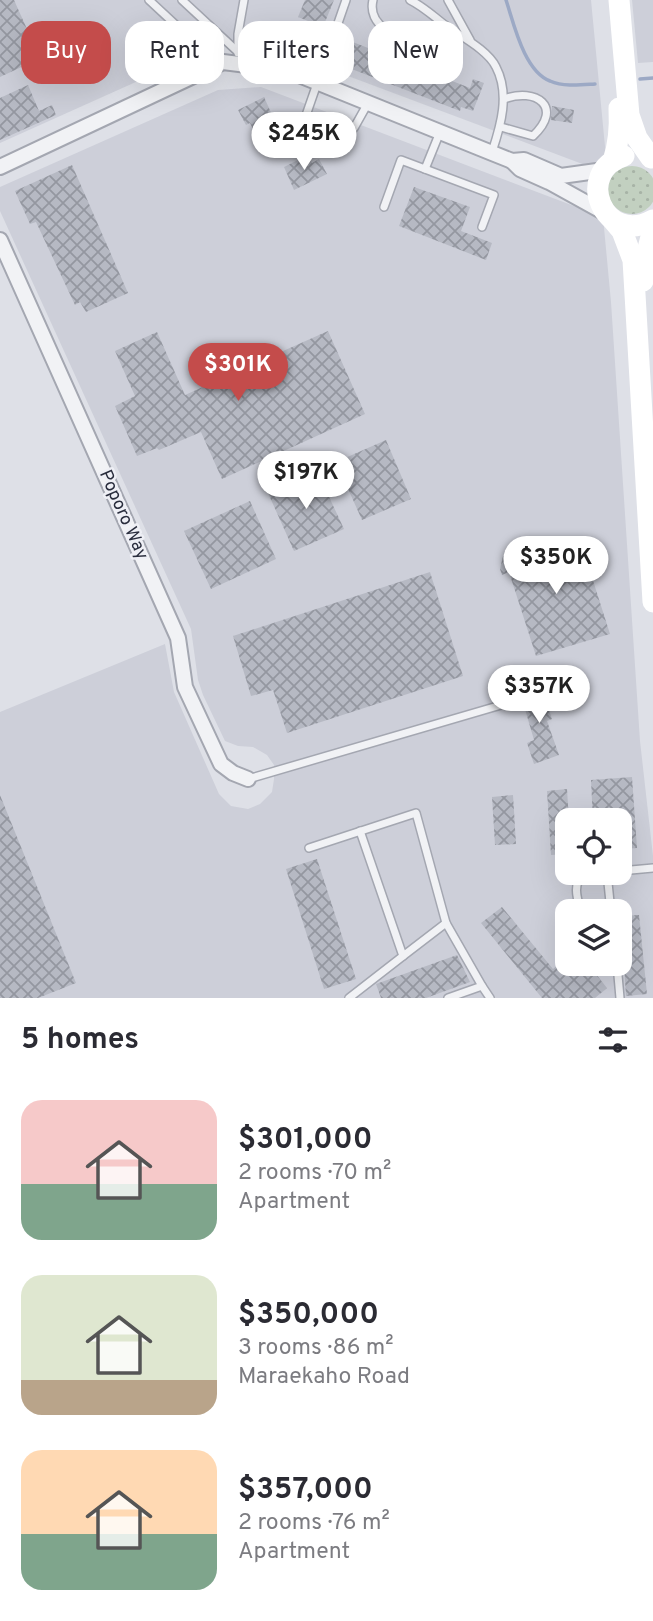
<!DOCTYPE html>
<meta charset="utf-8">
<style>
body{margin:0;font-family:Overpass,sans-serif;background:#f2f2f3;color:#2b2b33;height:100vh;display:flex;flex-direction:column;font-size:26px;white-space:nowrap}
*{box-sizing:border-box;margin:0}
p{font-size:23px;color:#7c7c81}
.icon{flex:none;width:38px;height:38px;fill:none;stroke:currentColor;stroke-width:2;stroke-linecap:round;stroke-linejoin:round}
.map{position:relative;height:998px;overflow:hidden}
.sheet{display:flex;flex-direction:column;background:#fff;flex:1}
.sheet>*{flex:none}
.hud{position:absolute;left:21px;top:21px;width:612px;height:63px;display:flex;gap:14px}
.tools{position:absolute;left:555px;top:808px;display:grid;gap:14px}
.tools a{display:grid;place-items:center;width:77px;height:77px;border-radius:14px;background:#fff;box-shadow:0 7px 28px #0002;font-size:35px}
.price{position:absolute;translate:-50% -60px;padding:0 16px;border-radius:24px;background:#fff;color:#222;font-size:23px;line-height:46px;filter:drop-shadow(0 2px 4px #0008)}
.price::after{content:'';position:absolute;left:50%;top:42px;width:21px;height:16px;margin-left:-10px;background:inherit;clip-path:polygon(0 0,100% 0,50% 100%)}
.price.active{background:#c44c4b;color:#fff}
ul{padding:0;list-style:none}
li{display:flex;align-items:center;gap:21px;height:175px;padding:0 21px}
li span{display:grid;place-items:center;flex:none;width:196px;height:140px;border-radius:21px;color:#555}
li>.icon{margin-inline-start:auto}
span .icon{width:84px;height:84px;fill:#fffc;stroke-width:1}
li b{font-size:30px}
h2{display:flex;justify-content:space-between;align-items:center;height:84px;padding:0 21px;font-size:30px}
.pill{padding:0 24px;border-radius:21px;background:#fff;box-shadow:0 7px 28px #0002;font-size:24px;line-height:63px}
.pill.active{background:#c44c4b;color:#fff}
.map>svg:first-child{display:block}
.built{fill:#cdcfd9;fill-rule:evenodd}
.grass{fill:url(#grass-dots)}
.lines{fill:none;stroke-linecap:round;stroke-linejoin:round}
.stream{stroke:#9ca9c5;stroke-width:3.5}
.building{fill:url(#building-cross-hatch)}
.lane-casing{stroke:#a4a7b1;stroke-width:10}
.street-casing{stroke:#a4a7b1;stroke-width:18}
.lane{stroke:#f1f2f5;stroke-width:7}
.street{stroke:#f1f2f5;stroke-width:14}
.secondary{stroke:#fff;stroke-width:21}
.labels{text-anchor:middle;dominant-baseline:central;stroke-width:5;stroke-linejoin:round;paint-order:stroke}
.street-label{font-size:18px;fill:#292d3d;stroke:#eeeff5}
</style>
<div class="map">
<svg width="653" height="998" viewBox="0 0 653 998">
<defs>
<pattern id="grass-dots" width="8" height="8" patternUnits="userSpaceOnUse" patternTransform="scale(1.75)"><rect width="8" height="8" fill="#c2d0c0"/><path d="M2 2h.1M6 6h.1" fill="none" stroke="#a7b3a6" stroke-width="1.8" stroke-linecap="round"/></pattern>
<pattern id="building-cross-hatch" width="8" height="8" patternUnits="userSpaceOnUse" patternTransform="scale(1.75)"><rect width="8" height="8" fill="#b6b9c3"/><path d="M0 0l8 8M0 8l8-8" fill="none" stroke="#9497a0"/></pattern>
</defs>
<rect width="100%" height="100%" fill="#dee0e7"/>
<g class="built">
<path d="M0,0h591l15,157 -13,11 -285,-107 -55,-16 -37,1 -216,97z"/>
<path d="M632,0h21v62l-15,1z"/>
<path d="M261,87l342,130 8,85 29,439 13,115v142h-653v-286l165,-68 9,48 45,102 12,12 17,3 12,-5 12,-12 2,-13v-14l-7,-10 -14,-8 -15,-1 -13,-5 -22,-46 -5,-15 -7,-51 -191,-418v-24l218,-97zM567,821h53v52h-53zM567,912h53v52h-53z"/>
</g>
<circle class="grass" cx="632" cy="190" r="24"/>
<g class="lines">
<g class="stream">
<path d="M506,0c8,24 18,71 44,81 14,6 30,4 45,3"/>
<path d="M640,79l13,-1"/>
</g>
</g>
<g class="building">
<path d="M0,0h14l30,67 -11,4 -3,-8 -30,14z"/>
<path d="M305,0h29l-11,27 -25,-10z"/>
<path d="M340,37l130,51 3,-9 11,4 -11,28 -12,-4 -1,4 -129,-50z"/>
<path d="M28,85l11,26 13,-6 4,10 -56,25v-42z"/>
<path d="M264,97l13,29 3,-1 7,16 -22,12 -15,-30 -4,2 -8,-15z"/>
<path d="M552,106l22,4 -2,13 -21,-3z"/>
<path d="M308,155l4,8 7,-4 8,15 -33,16 -10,-23z"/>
<path d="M72,165l56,128 -42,19 -6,-10 -5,3 -39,-83 -6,2 -15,-33z"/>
<path d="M414,187l56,20 -9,24 31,12 -6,17 -87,-34z"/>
<path d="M328,331l37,83 -143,65 -21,-47 -42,18 -2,-2 -20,8 -22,-50 20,-10 -20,-45 42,-19 28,63z"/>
<path d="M386,440l25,59 -49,21 -26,-58z"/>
<path d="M317,471l27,58 -50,22 -26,-58z"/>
<path d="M250,501l26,58 -65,30 -27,-58z"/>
<path d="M557,539l14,8 2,5 10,-3 27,85 -74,22 -27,-84 -7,3 -2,-6 3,-13z"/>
<path d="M430,572l33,104 -176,57 -14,-43 -22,6 -18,-60z"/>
<path d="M541,686l11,33 -5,2 12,34 -25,9 -7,-21 7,-3 -14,-48z"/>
<path d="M632,777l5,71 -17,1v-28h-27l-2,-41z"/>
<path d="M567,789l2,32h-2v33l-16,1 -4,-64z"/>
<path d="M0,795l76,188 -38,15h-38z"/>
<path d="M513,795l3,49 -21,1 -3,-48z"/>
<path d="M317,859l39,120 -32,10 -38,-120z"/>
<path d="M502,907l51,62 14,-12v7h21l19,24 -12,10h-53l-61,-75z"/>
<path d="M639,915l8,79 -21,2 -5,-80z"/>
<path d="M457,955l13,27 -44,16h-45l-5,-14z"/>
</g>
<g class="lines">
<defs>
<g id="lane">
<path d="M149,0l58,54 6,13"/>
<path d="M182,0l56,52"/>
<path d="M346,0l-43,124 25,8 26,-4 14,-25"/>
<path d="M373,0c-6,25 23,40 45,37 9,-2 17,-8 25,-13"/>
<path d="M410,0c14,7 23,16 35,25 15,11 43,25 51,42 14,27 5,58 -4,85"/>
<path d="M448,0l22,40"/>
<path d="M238,53v-19l6,-34"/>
<path d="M501,127l32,9c31,-29 3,-49 -29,-37"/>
<path d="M425,169l15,-37"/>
<path d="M384,207l17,-47 93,35 -12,32"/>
<path d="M248,779l260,-76"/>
<path d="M309,848l107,-35 30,110 36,63"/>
<path d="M620,871l33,-3"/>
<path d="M607,873l4,39"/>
<path d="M581,912c-4,-14 -9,-28 3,-39"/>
<path d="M403,956l43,-33"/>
<path d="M617,964l3,34"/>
<path d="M349,998l54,-42 -43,-125"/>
<path d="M448,998l34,-12 8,12"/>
</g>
<g id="street">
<path d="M512,161l8,8 29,13 56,31"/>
<path d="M0,167l223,-105 48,6 23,5 198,80 20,8 12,-1 37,16 43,-6"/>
<path d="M0,240l178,398 7,49 36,77 12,9 15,6"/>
</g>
</defs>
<use href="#lane" class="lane-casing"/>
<use href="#street" class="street-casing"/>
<use href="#lane" class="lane"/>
<use href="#street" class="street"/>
<g class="secondary">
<path d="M619,0l10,115 8,23 14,20"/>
<path d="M624,156c-51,16 -20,91 29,64"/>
<path d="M613,161c6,-17 7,-34 6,-53"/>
<path d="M611,218l11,13 11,29 20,342"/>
<path d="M643,281v-13l10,-39"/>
</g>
</g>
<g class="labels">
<g class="street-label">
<text transform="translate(123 515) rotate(66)">Poporo Way</text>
</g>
</g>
</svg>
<div class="tools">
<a><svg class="icon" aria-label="locate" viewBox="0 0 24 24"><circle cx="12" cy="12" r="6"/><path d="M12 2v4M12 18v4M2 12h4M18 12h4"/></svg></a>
<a><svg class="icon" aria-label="layers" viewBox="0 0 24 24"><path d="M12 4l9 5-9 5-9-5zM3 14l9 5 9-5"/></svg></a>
</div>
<b class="price" style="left:304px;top:172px">$245K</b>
<b class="price active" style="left:238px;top:403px">$301K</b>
<b class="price" style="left:306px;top:511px">$197K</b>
<b class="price" style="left:556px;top:596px">$350K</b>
<b class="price" style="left:539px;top:725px">$357K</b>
<div class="hud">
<a class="pill active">Buy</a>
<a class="pill">Rent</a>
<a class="pill">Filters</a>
<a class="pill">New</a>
</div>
</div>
<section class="sheet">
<h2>5 homes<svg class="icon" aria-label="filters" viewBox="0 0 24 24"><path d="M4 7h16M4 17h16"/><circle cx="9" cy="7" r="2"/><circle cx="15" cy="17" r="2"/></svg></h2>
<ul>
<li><span style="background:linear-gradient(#f6c9c9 60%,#7fa58c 0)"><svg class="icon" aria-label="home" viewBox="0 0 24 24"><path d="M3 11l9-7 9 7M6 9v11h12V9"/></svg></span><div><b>$301,000</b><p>2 rooms · 70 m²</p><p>Apartment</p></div></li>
<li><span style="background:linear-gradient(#dfe7d0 75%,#b9a48a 0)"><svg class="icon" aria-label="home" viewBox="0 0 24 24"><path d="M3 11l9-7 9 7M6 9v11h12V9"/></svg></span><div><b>$350,000</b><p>3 rooms · 86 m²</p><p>Maraekaho Road</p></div></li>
<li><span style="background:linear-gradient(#ffd9b3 60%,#7fa58c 0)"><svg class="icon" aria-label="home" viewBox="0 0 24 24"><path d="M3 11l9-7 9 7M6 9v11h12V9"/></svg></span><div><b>$357,000</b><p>2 rooms · 76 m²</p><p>Apartment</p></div></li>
</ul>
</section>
